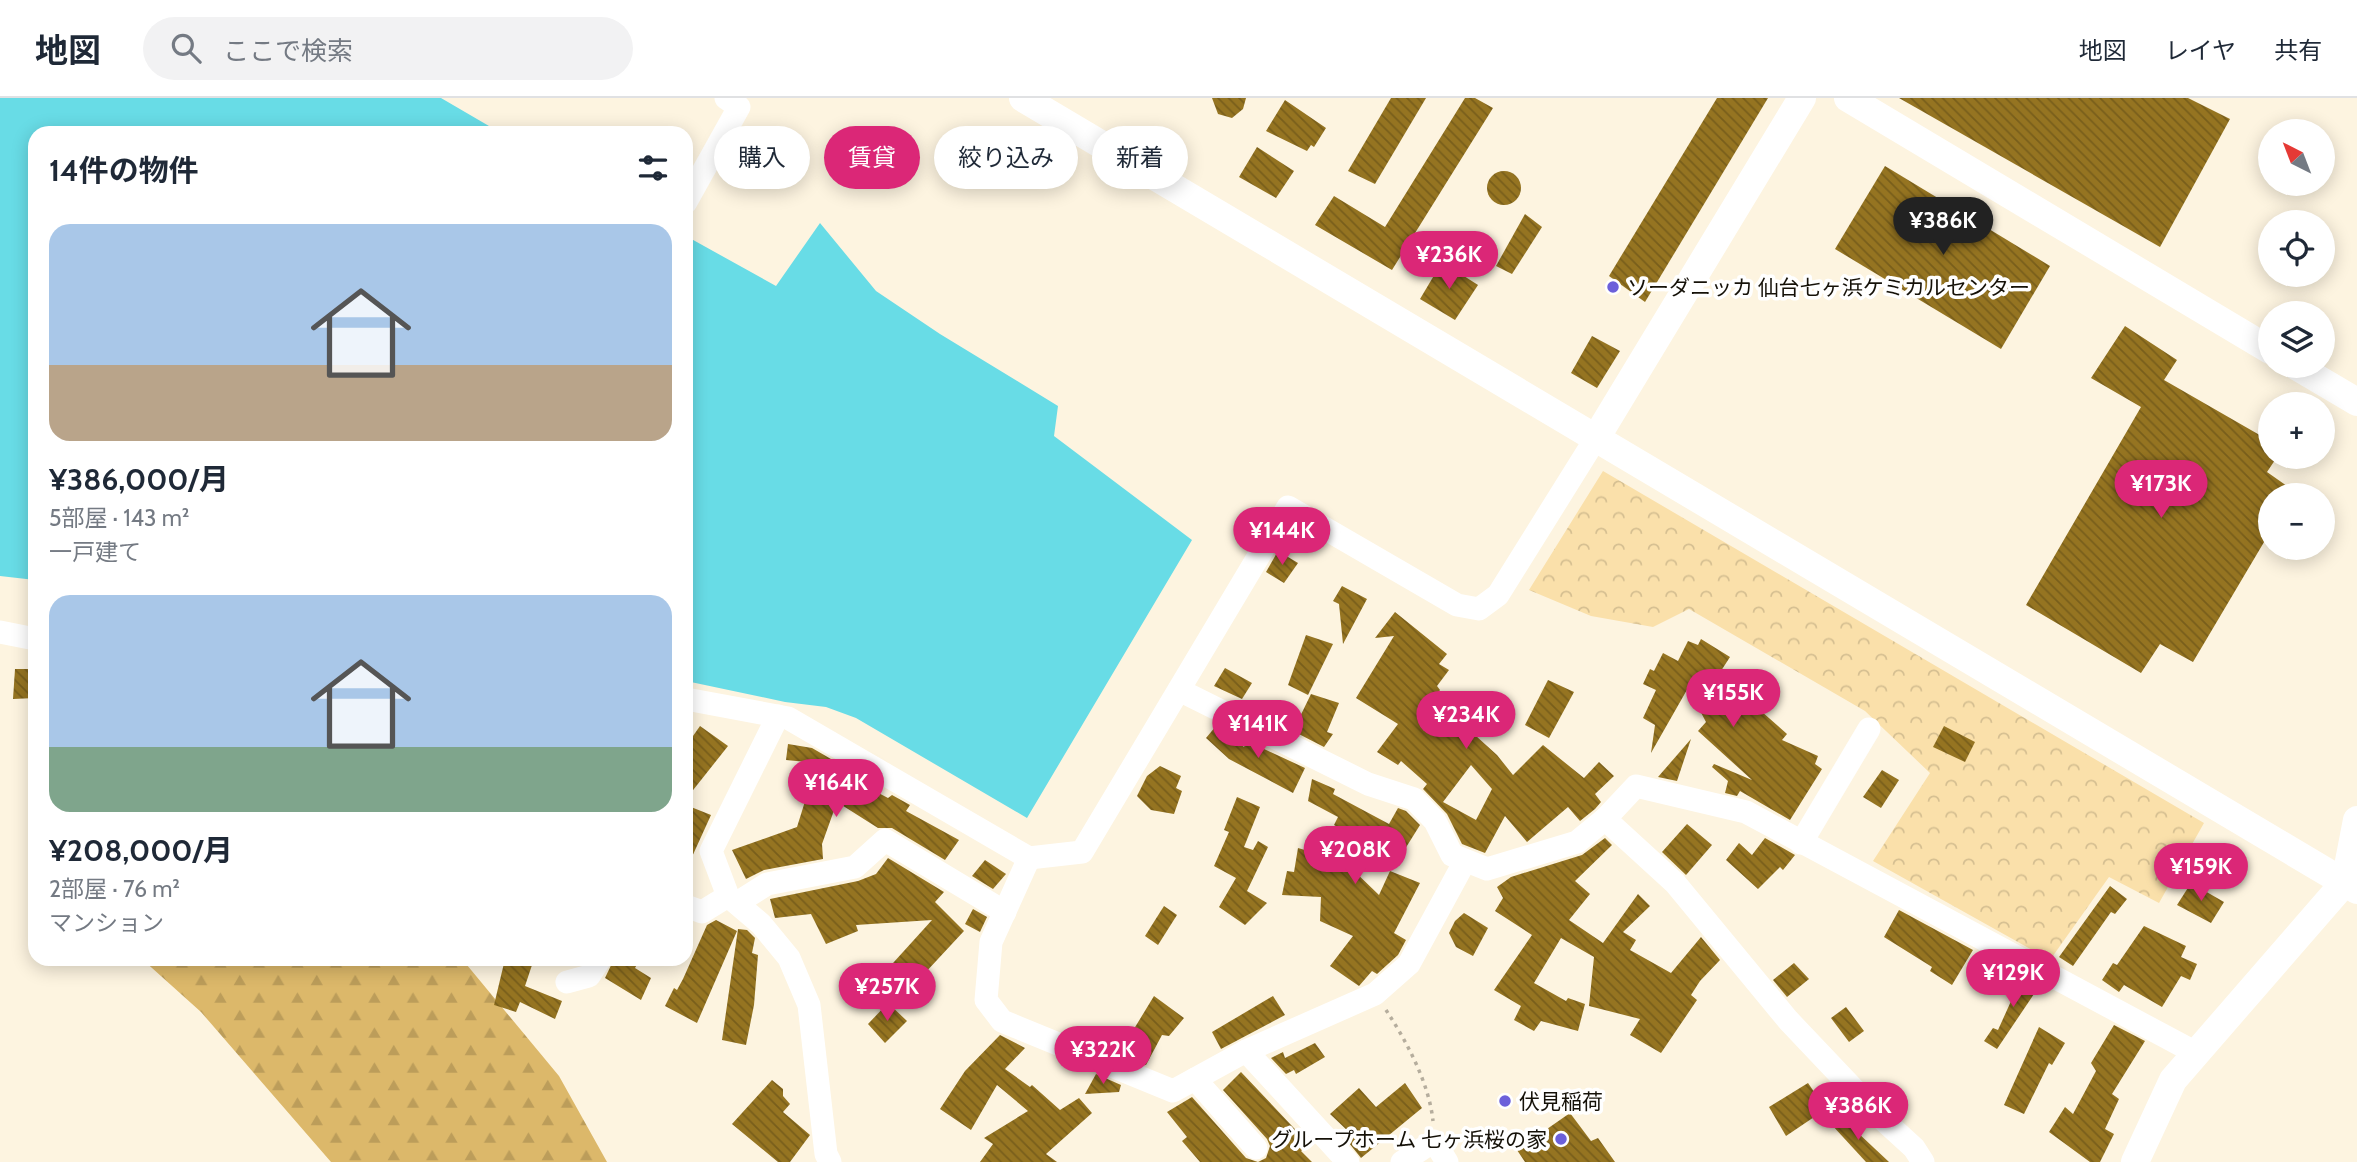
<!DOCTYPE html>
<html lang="ja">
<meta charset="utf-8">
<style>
body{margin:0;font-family:Cabin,"Noto Sans JP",sans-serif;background:#f2f2f3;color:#1f2937;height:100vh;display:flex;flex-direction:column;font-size:26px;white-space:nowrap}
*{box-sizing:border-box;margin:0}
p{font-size:23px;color:#747a83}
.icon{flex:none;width:38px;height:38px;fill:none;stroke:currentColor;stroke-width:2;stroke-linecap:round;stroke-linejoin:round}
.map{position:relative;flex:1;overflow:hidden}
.sheet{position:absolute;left:28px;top:28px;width:665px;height:840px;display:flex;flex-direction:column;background:#fff;border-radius:21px;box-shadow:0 4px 18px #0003}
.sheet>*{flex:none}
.banner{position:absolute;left:714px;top:28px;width:665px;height:63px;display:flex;gap:14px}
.needle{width:46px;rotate:318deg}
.controls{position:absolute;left:2258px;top:21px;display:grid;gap:14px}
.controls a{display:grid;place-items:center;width:77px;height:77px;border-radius:50%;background:#fff;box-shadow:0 4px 18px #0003;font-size:35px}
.price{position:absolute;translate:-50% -60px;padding:0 16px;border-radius:24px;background:#db2777;color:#fff;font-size:23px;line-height:46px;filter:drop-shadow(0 2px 4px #0008)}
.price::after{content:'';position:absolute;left:50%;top:42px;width:21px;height:16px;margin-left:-10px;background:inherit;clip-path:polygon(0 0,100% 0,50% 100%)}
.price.on{background:#222;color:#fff}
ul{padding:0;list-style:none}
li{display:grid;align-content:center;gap:14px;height:371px;padding:0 21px}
li span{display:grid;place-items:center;height:217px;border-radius:21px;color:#555}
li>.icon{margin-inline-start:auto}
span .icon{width:126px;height:126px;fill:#fffc;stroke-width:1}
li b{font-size:30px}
h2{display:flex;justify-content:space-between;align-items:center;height:84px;padding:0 21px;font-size:30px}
.chip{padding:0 24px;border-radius:32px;background:#fff;box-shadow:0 4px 18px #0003;font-size:24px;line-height:63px}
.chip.on{background:#db2777;color:#fff}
header{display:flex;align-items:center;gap:42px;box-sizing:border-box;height:98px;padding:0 35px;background:#fff;border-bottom:2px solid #e0e1e3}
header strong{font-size:33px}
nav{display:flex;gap:38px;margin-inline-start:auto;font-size:24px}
.search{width:490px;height:63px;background:#f2f2f3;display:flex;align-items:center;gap:18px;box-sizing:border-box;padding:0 24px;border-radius:38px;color:#747a83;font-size:26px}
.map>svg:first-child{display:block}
.forest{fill:url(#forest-firs)}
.park{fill:url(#park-crowns)}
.water{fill:#68dce6}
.building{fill:url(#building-back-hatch);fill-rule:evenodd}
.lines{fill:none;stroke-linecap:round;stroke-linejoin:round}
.path{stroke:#b5ad9d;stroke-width:3.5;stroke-dasharray:3.5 5;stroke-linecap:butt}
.minor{stroke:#fff;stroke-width:23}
.tertiary{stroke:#fff;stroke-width:28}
.poi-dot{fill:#6c60da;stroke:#fff;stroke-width:2.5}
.labels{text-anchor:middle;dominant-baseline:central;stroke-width:7;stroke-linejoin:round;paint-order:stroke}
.poi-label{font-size:21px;fill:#151108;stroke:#fff;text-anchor:start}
</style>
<header>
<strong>地図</strong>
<div class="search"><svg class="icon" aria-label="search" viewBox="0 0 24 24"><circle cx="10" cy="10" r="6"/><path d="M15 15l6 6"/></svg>ここで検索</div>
<nav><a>地図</a><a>レイヤ</a><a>共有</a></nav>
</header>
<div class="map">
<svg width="2357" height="1064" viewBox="0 0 2357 1064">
<defs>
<pattern id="forest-firs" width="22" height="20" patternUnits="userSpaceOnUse" patternTransform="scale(1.75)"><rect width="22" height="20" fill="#dcb86a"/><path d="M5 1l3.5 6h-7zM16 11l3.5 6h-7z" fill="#bc9d5a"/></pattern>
<pattern id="park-crowns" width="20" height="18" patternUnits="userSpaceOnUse" patternTransform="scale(1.75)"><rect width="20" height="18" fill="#fae0aa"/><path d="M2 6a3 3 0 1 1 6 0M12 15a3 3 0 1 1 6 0" fill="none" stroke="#d5bf91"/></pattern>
<pattern id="building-back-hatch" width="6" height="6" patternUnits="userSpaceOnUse" patternTransform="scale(1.75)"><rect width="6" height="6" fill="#957421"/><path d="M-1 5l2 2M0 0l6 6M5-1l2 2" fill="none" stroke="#785e1b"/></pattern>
</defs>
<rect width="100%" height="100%" fill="#fdf4e0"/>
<path class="forest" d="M142,861h320l97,117 48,86h-276l-130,-150z"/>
<path class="park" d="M1603,373l601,352 -45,80 -50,-26 -59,83 -177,-99 57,-88 -65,-62 -176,-102 -36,18 -62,-11 -62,-26z"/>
<g class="water">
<path d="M0,0h441l60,35h-466v447l-35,-4z"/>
<path d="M820,125l56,68 64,43 118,72 -4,30 138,104 -165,278 -171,-100 -30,-11 -41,-5 -99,-21v-445l90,50z"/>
</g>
<g class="building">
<path d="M1212,0h34l-3,11 -11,9 -14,-4z"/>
<path d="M1391,0h35l-51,86 -27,-13z"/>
<path d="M1465,0h10l18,10 -101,162 -77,-45 19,-29 51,31z"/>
<path d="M1717,0h51l-123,204 -36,-26z"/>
<path d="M1899,0h289l42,21 -70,128z"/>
<path d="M1285,2l41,28 -12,19 -3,-2 -4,6 -41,-20z"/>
<path d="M1257,49l37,24 -18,27 -37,-21z"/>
<path d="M1885,68l165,100 -49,83 -166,-100z"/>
<circle cx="1504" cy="90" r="17"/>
<path d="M1525,116l17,13 -30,47 -16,-8z"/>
<path d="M1442,164l36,23 -23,35 -35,-21z"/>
<path d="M2125,228l52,34 -13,20 106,61v16h7l-10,15 33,23h-30v37l-77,130 -33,-18 -19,29 -115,-68 115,-198 -50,-29z"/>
<path d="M1592,238l28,15 -23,37 -26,-15z"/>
<path d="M1278,453l20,12 -14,20 -18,-11z"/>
<path d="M1342,488l25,13 -24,45 -4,-40 -6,-3z"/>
<path d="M1395,514l52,42 -8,10 10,6 -12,16 3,4 -6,8 63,57 16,20 30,-30 41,33 15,-16 15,14 -19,18 6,8 -6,7 -15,12 -12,-14 -41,35 -22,-26 -20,37 -23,-9 -15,-30 -24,-25 4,-5 -26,-23 -3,4 -21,-13 21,-28 -42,-26 38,-62 -19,2zM1471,667l21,24 -16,31 -33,-18z"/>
<path d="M1306,537l27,9 -25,51 -20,-10z"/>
<path d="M1701,541l29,18 -11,17 68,60 -5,6 36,16 -3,8 7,5 -32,51 -50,-29 -3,5 -12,-3 3,-12 -16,-14 2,-3 38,16 -54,-49 8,-9 -18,-34 -37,65 4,-28 -12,-7 13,-28 -13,-6 7,-15 4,2 9,-18 15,8 10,-20 10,4z"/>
<path d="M1225,570l27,15 -10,16 -28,-13z"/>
<path d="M15,571h20v29l-22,1z"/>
<path d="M1548,582l26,12 -25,46 -24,-13z"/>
<path d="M1311,596l28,9 -12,29 6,2 -9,13 -31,-16z"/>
<path d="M700,628l28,20 -42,53v-53z"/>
<path d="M1216,628l28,21 3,-6 58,27 -12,25 -64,-34 -23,-21z"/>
<path d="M1944,628l31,16 -10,20 -32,-15z"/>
<path d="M1691,641l-14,42 -19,-4z"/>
<path d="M788,646l24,4 38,22 -4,6 42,22 4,-3 18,10 -4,6 53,29 -14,20 -53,-32h-14l-41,-26 -15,42 1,15 -59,11 -18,9 -14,-29 65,-23 20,-64 -31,-3z"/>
<path d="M1160,668l21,10 -5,12 6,3 -8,23 -23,-4 -14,-14 10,-20z"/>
<path d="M1882,672l17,10 -18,28 -18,-11z"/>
<path d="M1312,681l23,10 -2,5 56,30 9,-16 8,3 14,14 -15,24 -37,-20 -18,38 29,28 11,-24 30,12 -26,50 12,7 -8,15 -21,19 -5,-3 -13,15 -29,-20 23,-30 -33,-15 1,-24 -39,-2 5,-24 7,1 4,-24 24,7 15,-28 -3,-2 4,-8 -30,-16z"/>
<path d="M1237,699l23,10 -16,40 9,3 5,-9 10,6 -21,44 20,12 -22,22 -26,-18 17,-29 -22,-12 15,-34 -5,-2z"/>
<path d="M686,707l25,10 -25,55z"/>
<path d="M1687,726l25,21 -26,30 -24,-23z"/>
<path d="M1605,740l7,7 -37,36 15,13 -21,26 34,23 35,-49 12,12 -27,26 13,8 -6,10 41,23 30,-36 19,23 -20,21 -9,14 6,5 -36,53 -31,-18 10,-16 -51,-13 5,-49 -33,-19 -27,45 32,18 2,-3 17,6 -7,27 -37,-10 -7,10 -20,-11 7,-14 -27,-16 38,-55 -37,-24 8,-13 -6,-11 14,-10 71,-22z"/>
<path d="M1765,740l30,17 -12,15 -3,-3 -22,22 -32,-29 13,-17 13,12z"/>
<path d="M888,760l56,34 -9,10 29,29 -66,71 -24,-18 58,-64 -76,5 2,6 -32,13 -15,-30 -36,4 -5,-19 88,-18 18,-7z"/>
<path d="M985,762l21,14 -13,15 -21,-13z"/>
<path d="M2191,785l33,19 -13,21 -34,-18z"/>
<path d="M2110,788l17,13 -12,15 -4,-2 -38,54 -14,-9z"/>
<path d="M1164,808l13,9 -19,30 -13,-9z"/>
<path d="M973,811l14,8 -7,15 -15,-8z"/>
<path d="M1899,812l74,40 -21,35 -22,-14 2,-4 -48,-30z"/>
<path d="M1464,815l24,15 -15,28 -17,-9 -7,-14 6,-12z"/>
<path d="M716,822l21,11 -40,92 -32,-17 9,-18 3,2 6,-11 24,-54z"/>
<path d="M2144,828l42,20 -5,11 16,7 -7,16 -9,-4 -19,31 -38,-22 -5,7 -17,-12 11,-17 4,2z"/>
<path d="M738,831l9,1 8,8 -3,15 6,2 -4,50 -8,40 -24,-5z"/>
<path d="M505,861h29l-9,27 37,15 -7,18 -35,-17 -4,10 -22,-7z"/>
<path d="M614,861h26l-5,9 16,10 -10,22 -36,-22z"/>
<path d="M1794,865l15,16 -22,18 -14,-17z"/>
<path d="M2023,878l17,9 -43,64 -13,-8 9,-13 5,2 14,-31 -4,-5 8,-16 3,2z"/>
<path d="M1154,898l30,22 -15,18 -7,-1 -16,30 -54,-22 8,-16 26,15z"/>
<path d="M1273,898l12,19 -64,34 -9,-17z"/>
<path d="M888,905l19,18 -22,22 -17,-19z"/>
<path d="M1846,909l18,24 -15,11 -18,-24z"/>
<path d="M2114,927l31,16 -33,53 7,5 -14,30 9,5 -14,28h-10l-41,-30 16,-25 8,7 23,-43 -5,-8z"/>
<path d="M2039,929l26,16 -13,22 -3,-2 -25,51 -20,-9z"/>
<path d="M1000,937l25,13 -20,21 25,18 2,-2 28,25 19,-12 13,15 -46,41 11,8h-77l13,-18 -9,-6 44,-27 -31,-26 -26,45 -31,-21 25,-38z"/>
<path d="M1315,945l10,14 -29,17 -2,-4 -8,4 -15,-16 12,-6 2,6z"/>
<path d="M1241,974l68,72 -8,7 11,11h-112l-18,-21 5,-4 -20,-25 25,-15 54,61 12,4 8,-4 4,-12 -3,-7 -44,-49z"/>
<path d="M1096,976l25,11 -2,7 -34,2z"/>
<path d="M772,982l11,9v7l7,8 -7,8 27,23 -20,27h-12l-46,-38z"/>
<path d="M1405,985l17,25 -61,50 -16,-20 5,-5 -20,-19 29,-26 17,19z"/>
<path d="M1808,985l18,26 -40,27 -17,-29z"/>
<path d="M1570,1015l21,28 7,-3 17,24h-90l-8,-12z"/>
<path d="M1840,1018l49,46h-23l-35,-38z"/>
</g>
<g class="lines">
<path class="path" d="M1386,912c21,32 43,73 47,111"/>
<g class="minor">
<path d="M686,104l53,-95 -13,-9"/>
<path d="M0,534l35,7"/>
<path d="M1179,592l189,94 46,15 21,22 17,34 35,14 90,-27 28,-23"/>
<path d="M686,601l102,19 241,140 53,-6 206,-345 169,98 22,4 19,-14 98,-157"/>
<path d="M778,618l-67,135 17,45 33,28 28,34 20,47 17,149 4,8"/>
<path d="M1801,745l68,-114"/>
<path d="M1029,760l-38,84 -5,58 16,21 171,70 73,-40 129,-57 34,-30 56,-103"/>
<path d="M737,805l30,-19 88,-17 30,-27 120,72"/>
<path d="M686,808l16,6 26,-16"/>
<path d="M567,884l22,-6 11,-17"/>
<path d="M1246,953l102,111"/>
<path d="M1195,981l61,69"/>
<path d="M1402,1064l32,-21 13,21"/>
<path d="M1923,1064l-9,-14 -35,-32 -91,-96 -113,-137 -70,-64 31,-33 110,26 450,241"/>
</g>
<g class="tertiary">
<path d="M1023,0l1334,792"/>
<path d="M1848,0l422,252"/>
<path d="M2296,268l61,36"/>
<path d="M1596,340l206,-340"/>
<path d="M2135,1064l38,-82 172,-198 12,-62"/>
</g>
</g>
<g class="poi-dot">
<circle cx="1613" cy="189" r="7"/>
<circle cx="1505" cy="1003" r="7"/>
<circle cx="1561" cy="1041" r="7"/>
</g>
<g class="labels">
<g class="poi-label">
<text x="1627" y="189">ソーダニッカ 仙台七ヶ浜ケミカルセンター</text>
<text x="1519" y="1003">伏見稲荷</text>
<text x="1547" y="1041" text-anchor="end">グループホーム 七ヶ浜桜の家</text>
</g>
</g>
</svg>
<div class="controls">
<a><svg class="needle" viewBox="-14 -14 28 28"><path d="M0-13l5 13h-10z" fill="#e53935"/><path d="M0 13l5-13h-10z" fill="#747a83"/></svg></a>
<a><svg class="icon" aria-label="locate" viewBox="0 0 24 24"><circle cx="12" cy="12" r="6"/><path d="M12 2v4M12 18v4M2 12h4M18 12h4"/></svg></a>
<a><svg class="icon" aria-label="layers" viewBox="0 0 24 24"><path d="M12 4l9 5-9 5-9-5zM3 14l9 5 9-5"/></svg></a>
<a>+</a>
<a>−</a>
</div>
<b class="price on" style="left:1943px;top:159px">¥386K</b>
<b class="price" style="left:1449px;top:193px">¥236K</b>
<b class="price" style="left:2161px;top:422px">¥173K</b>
<b class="price" style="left:1282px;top:469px">¥144K</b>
<b class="price" style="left:1733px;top:631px">¥155K</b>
<b class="price" style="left:1466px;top:653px">¥234K</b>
<b class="price" style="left:1258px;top:662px">¥141K</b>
<b class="price" style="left:836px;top:721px">¥164K</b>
<b class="price" style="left:1355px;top:788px">¥208K</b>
<b class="price" style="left:2201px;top:805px">¥159K</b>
<b class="price" style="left:2013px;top:911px">¥129K</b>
<b class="price" style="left:887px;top:925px">¥257K</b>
<b class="price" style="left:1103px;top:988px">¥322K</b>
<b class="price" style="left:1858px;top:1044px">¥386K</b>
<div class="banner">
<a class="chip">購入</a>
<a class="chip on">賃貸</a>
<a class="chip">絞り込み</a>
<a class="chip">新着</a>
</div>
<section class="sheet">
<h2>14件の物件<svg class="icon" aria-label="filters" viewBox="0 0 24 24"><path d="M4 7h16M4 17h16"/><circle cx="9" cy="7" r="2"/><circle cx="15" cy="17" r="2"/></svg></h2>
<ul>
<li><span style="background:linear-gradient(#a9c7e8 65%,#b9a48a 0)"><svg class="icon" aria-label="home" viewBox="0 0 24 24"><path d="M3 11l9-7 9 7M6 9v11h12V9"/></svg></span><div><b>¥386,000/月</b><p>5部屋 · 143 m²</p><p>一戸建て</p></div></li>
<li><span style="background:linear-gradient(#a9c7e8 70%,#7fa58c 0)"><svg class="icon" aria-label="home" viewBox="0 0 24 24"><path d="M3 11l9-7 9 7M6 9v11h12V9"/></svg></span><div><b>¥208,000/月</b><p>2部屋 · 76 m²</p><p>マンション</p></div></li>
</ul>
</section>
</div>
